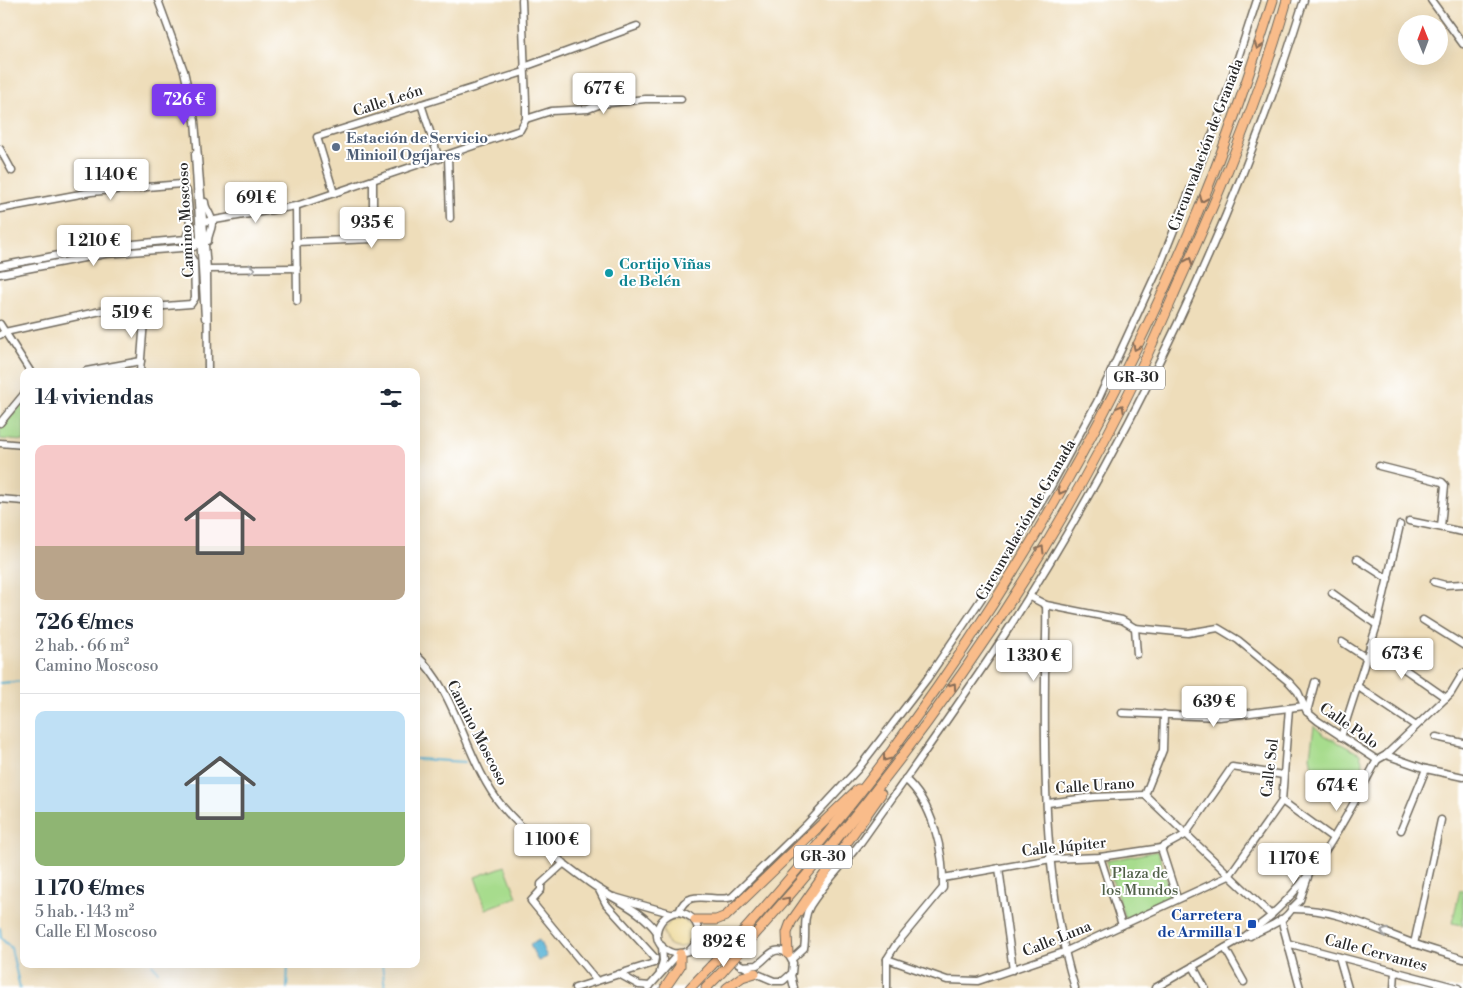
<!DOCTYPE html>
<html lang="es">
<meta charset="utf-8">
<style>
body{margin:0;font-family:"Libre Bodoni",serif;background:#f2f2f3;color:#1f2937;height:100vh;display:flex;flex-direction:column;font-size:19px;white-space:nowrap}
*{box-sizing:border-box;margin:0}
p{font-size:16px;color:#747a83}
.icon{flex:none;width:28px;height:28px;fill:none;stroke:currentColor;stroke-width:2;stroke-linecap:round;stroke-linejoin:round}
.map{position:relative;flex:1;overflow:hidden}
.side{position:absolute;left:20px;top:368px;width:400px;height:600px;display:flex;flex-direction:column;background:#fff;border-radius:10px;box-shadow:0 5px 20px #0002}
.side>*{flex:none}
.needle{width:32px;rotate:359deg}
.tools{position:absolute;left:1398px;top:15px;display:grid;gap:10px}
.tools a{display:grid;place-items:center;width:50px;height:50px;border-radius:50%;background:#fff;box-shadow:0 5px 20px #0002;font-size:25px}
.price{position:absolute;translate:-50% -42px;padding:0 11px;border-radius:5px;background:#fff;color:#222;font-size:16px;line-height:32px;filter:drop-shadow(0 1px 2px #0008)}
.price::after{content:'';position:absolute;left:50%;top:30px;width:15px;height:11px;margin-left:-8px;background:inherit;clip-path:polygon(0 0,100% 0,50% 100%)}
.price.selected{background:#7c3aed;color:#fff}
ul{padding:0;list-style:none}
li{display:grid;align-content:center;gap:10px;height:265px;padding:0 15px}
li+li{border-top:1px solid #e0e1e3}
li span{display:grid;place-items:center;height:155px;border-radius:10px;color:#555}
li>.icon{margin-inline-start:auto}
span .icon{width:90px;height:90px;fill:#fffc;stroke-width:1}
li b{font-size:21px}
h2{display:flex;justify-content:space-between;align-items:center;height:60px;padding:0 15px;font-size:21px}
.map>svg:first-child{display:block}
.green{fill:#a7dc8d;stroke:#69845c}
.sand{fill:#eeda9e;stroke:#8c8264}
.water{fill:#57b2d5;stroke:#416e80}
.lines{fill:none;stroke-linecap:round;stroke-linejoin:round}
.stream{stroke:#57b2d5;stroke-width:2}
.minor-casing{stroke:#6f695d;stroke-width:9}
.highway-casing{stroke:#6f695d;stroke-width:11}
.minor{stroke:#fff;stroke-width:6}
.highway{stroke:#f9bc8a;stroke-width:9}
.highway-bridge-casing{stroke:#6f695d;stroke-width:11;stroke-linecap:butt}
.highway-bridge{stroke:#f9bc8a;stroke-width:9}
.oneway{stroke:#886c56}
.oneway2{stroke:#a0a0a0}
.service-dot{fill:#5c6f8a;stroke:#fff;stroke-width:2}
.culture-dot{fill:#0f9aa8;stroke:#fff;stroke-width:2}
.transit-dot{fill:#1a4fb4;stroke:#fff;stroke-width:2}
.labels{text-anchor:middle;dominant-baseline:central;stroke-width:4;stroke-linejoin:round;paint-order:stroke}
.shield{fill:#fff;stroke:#6b6b6b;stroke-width:1}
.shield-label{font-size:14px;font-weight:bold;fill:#2b2b2b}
.street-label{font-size:15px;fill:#2b2b2b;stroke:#fff}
.service-label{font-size:15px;font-weight:bold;fill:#4e5e75;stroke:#fff;text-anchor:start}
.culture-label{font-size:15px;font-weight:bold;fill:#0d838f;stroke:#fff;text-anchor:start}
.park-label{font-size:15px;fill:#506048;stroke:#fff}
.transit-label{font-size:15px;font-weight:bold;fill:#164399;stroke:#fff;text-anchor:end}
</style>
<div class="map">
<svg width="1463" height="988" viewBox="0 0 1463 988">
<rect width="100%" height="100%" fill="#fff"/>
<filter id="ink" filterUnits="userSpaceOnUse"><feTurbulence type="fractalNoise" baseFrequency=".02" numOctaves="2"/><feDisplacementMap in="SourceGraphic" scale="10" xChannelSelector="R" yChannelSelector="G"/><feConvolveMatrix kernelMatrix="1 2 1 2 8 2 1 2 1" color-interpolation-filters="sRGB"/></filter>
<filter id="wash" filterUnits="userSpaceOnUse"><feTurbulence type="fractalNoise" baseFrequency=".0096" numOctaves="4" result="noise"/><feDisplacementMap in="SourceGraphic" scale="20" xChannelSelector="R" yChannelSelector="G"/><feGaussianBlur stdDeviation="1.12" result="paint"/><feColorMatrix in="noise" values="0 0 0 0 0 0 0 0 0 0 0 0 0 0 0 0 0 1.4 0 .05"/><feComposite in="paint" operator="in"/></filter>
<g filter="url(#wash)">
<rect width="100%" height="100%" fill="#eeddba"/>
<g class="green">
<path d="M24,400v41l-24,-2v-9z"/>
<path d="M1314,726l10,9 36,19 5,18 -29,29 -22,-23 -4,-22z"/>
<path d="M1158,851l14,46 -47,22 -19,-58z"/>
<path d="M505,866l12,31 -31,12 -11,-32z"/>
<path d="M1460,890h3v35l-11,-2z"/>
</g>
<path class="sand" d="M680,918l12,8c4,16 -10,27 -24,18l-5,-13 8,-11z"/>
<path class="water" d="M539,940l8,17 -9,4 -8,-16z"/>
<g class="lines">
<g class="stream">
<path d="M0,683l24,-2"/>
<path d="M416,759l49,3"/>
<path d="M0,928l1,10 10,10 9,40"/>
<path d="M152,964l6,7"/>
<path d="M382,964l3,24"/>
<path d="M287,988l1,-24"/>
</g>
</g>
</g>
<g filter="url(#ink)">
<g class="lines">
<defs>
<g id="minor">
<path d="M158,0l26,71 11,50 12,148 1,102"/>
<path d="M1431,0l32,44"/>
<path d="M524,67l113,-41"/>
<path d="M421,104l18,55"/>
<path d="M526,119l25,-8 37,-2 13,-5 44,-5h36"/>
<path d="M0,149l12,22"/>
<path d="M195,154l10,164"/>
<path d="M448,156l2,62"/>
<path d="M334,193l-17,-56 207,-65"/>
<path d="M205,202c0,7 6,11 7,19 1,7 -4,13 -4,20"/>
<path d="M296,206l1,95"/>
<path d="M0,209l91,-17 90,-8 6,7 3,33 -4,15v9l8,14 1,36 -4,6 -90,7 -96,21 -5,3"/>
<path d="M203,222l93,-16 224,-76 6,-11v-17l-4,-102"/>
<path d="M296,242l77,-3v-58"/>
<path d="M0,266l102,-19 84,-8h7l6,4"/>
<path d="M207,269l90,-1"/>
<path d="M0,274l105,-20 89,-7 9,-11"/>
<path d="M0,324l30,47"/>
<path d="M86,371l55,-10"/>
<path d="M140,371l5,-63"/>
<path d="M0,423l24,-29"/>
<path d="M0,443l24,2"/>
<path d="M1379,466l63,16 3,3 -4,42"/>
<path d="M0,499l24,2"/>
<path d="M1409,521l54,11"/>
<path d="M1357,559l31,20"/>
<path d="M1434,582l11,3 18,-1"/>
<path d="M1332,593l45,32"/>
<path d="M1029,596l17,9 76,15 13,8 53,5 30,-5 20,12 51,42 9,10 9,20 11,9 59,39"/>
<path d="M1046,605c1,24 -1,48 -1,73 -1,101 0,213 30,310"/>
<path d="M1423,620l40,25"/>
<path d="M1135,628l2,26"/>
<path d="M1342,642l23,15"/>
<path d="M1370,645l76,53"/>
<path d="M416,655c41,36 50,108 86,151 24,28 57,55 88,77 22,16 51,26 67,49"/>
<path d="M1357,686l59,40"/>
<path d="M1307,712l8,-30"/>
<path d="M1122,713l97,4 85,-11"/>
<path d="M1341,737l36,-112 23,-100"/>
<path d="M1436,737l27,6"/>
<path d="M1386,755l40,14 37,8"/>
<path d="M1377,760l9,-5 65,-62 12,-20"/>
<path d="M1145,795l126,120"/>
<path d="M1145,795l18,-45 1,-36"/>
<path d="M1282,801l51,37"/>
<path d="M1048,803l46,-6 51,-2"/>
<path d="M1401,830l25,-61"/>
<path d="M1161,848l16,50"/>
<path d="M1100,857l22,68"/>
<path d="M564,863l-23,21v6l-10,11 66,80"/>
<path d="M999,868l14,102"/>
<path d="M943,878l108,-19 49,-2 61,-9 24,-13 47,-68 51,8"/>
<path d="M614,897l56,16"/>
<path d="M1292,908l8,-8 8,-23"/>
<path d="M1292,909c41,-1 78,18 115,32 18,7 37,12 56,18"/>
<path d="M679,912c8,-26 36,-8 53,-15l74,-72 52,-56 69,-90 63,-93 60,-98 47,-86 63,-137 56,-140 41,-125"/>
<path d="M1271,915c47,-41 77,-101 106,-155"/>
<path d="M1281,919l19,69"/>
<path d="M699,933l18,18 38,22 19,8h9l9,-8 1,-10 -5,-9c-15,-10 -20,4 -31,11l-16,1"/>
<path d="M1250,936c12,-7 37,-15 42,-28"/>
<path d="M1287,943l171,45"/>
<path d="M1414,944l27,-124"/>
<path d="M1225,948l19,34"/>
<path d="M690,950c15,-14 9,-34 -11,-38 -22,1 -32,31 -9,40 9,4 15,-1 23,-2 8,-1 16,0 24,1"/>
<path d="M1339,957l9,31"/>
<path d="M792,959l12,-11c3,-15 -2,-28 6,-42 14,-23 35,-43 51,-64 50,-71 101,-141 148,-214 124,-193 227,-409 295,-628"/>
<path d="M887,959l60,21 31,1 86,-29 165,-76 53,-75 7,-93"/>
<path d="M1193,966l12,22"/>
<path d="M660,972l3,-11 -1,-15"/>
<path d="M619,974l20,11 11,1"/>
<path d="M791,975l3,13"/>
<path d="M575,988l79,-25 1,-5 -49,-54 -7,-14"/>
<path d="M648,988l30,-34"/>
<path d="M887,988v-29l8,-13 48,-58c1,-36 -10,-85 -38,-109"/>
<path d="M1155,988l89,-51 27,-21"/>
<path d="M1394,988l1,-17"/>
</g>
<g id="highway">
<path d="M695,920h21l10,-4 132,-127"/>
<path d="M733,943c60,-67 119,-136 171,-209 121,-166 222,-347 300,-537 26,-64 48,-131 69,-197"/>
<path d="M742,949c155,-172 295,-364 395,-573 15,-30 28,-61 41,-91 42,-92 82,-188 109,-285"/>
<path d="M788,954l-1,-21 4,-11 90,-128"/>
<path d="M665,988l15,-22v-12"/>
<path d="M690,988l21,-22"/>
<path d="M706,988l16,-16"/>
<path d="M727,988l15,-11 13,-4"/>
</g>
</defs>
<use href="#minor" class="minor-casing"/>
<use href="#highway" class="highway-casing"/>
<use href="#minor" class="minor"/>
<use href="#highway" class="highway"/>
<defs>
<g id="highway-bridge">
<path d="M711,966l22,-23"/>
<path d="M722,972l20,-23"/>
</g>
</defs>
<use href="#highway-bridge" class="highway-bridge-casing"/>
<use href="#highway-bridge" class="highway-bridge"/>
</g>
<defs><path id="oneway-chevron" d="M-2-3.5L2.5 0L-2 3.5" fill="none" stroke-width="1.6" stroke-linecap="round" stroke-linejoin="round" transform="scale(1.25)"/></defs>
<g class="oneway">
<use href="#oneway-chevron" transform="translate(1258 46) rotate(109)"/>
<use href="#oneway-chevron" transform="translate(1203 199) rotate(113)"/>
<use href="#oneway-chevron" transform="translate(1189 261) rotate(-66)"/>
<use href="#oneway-chevron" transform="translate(1136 347) rotate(115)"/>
<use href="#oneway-chevron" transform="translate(1121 408) rotate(-62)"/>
<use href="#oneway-chevron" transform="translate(1061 491) rotate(119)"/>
<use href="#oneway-chevron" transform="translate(1041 549) rotate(-59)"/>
<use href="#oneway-chevron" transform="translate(953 686) rotate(-55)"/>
<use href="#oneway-chevron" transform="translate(886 758) rotate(127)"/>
<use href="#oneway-chevron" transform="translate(787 900) rotate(-49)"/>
</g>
<g class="oneway2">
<use href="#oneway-chevron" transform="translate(252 269) rotate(-1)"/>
<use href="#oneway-chevron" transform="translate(1384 932) rotate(-159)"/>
</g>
</g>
<circle class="service-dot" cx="336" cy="147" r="5"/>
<circle class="culture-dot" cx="609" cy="273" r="5"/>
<rect class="transit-dot" x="1247" y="919" width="10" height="10" rx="2.5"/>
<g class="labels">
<g class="shield">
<rect x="1107" y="366.5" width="58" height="23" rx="4"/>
<rect x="794" y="845.5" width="58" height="23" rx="4"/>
</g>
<g class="shield-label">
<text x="1136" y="378">GR-30</text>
<text x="823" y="857">GR-30</text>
</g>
<g class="street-label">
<text transform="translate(388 101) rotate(-18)">Calle León</text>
<text transform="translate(1206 145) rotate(-69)">Circunvalación de Granada</text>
<text transform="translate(186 220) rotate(-93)">Camino Moscoso</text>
<text transform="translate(1026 520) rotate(-60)">Circunvalación de Granada</text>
<text transform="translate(1349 726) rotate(35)">Calle Polo</text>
<text transform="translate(477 733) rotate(63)">Camino Moscoso</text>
<text transform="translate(1270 768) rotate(-83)">Calle Sol</text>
<text transform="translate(1095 786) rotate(-4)">Calle Urano</text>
<text transform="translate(1064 847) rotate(-6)">Calle Júpiter</text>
<text transform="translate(1057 939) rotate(-22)">Calle Luna</text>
<text transform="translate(1376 953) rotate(15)">Calle Cervantes</text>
</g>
<g class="service-label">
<text x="346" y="138">Estación de Servicio<tspan x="346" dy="17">Minioil Ogíjares</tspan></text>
</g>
<g class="culture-label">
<text x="619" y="264">Cortijo Viñas<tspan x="619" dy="17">de Belén</tspan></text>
</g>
<g class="park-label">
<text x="1140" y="873">Plaza de<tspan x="1140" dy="17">los Mundos</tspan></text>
</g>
<g class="transit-label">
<text x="1242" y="915">Carretera<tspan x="1242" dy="17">de Armilla 1</tspan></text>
</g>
</g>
</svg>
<div class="tools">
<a><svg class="needle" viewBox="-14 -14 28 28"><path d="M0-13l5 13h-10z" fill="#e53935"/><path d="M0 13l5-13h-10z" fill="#747a83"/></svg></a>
</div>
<b class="price" style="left:604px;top:115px">677 €</b>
<b class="price selected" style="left:184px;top:126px">726 €</b>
<b class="price" style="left:111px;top:201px">1 140 €</b>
<b class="price" style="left:256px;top:224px">691 €</b>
<b class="price" style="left:372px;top:249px">935 €</b>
<b class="price" style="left:94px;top:267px">1 210 €</b>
<b class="price" style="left:132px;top:339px">519 €</b>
<b class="price" style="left:1402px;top:680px">673 €</b>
<b class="price" style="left:1034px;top:682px">1 330 €</b>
<b class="price" style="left:1214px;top:728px">639 €</b>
<b class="price" style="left:1337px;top:812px">674 €</b>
<b class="price" style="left:552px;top:866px">1 100 €</b>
<b class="price" style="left:1294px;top:885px">1 170 €</b>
<b class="price" style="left:724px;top:968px">892 €</b>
<section class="side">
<h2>14 viviendas<svg class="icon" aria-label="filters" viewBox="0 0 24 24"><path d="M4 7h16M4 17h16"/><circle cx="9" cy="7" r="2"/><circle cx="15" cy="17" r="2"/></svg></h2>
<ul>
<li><span style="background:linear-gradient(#f6c9c9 65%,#b9a48a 0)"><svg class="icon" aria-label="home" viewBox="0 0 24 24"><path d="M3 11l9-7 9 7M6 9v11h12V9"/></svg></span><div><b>726 €/mes</b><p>2 hab. · 66 m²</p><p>Camino Moscoso</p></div></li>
<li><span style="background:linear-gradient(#bfe0f5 65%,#8fb573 0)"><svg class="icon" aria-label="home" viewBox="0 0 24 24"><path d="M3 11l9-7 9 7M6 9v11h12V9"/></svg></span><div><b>1 170 €/mes</b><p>5 hab. · 143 m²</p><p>Calle El Moscoso</p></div></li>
</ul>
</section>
</div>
